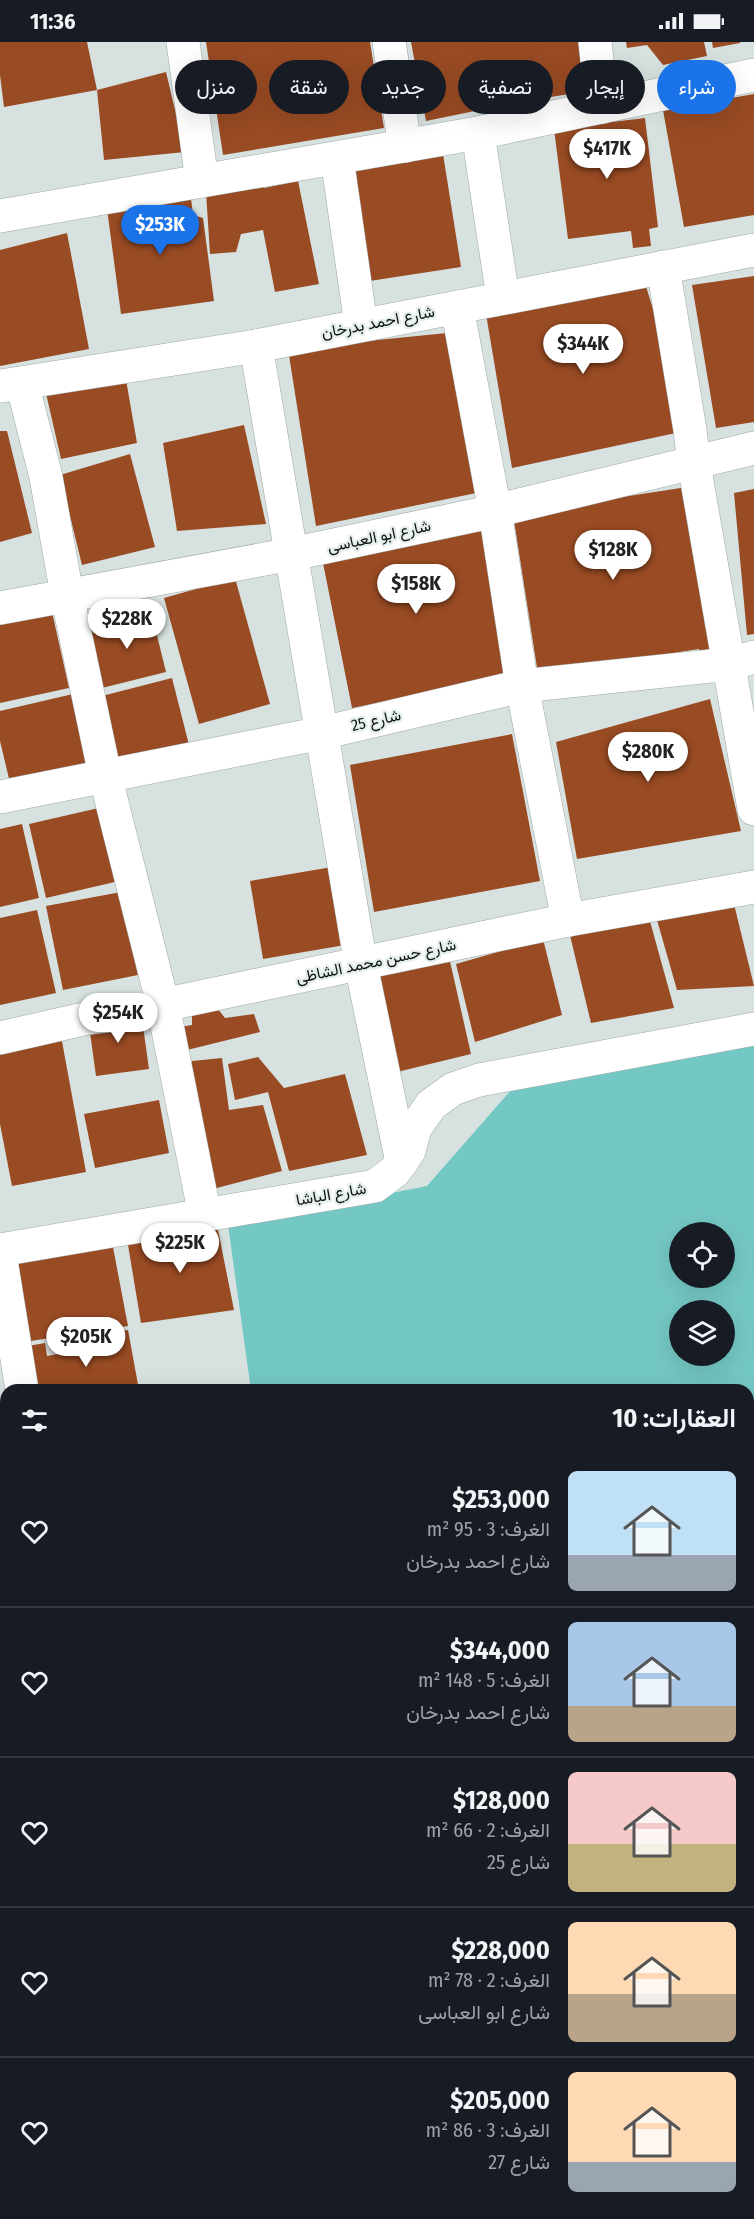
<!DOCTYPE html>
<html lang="ar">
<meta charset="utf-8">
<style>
body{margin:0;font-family:"Fira Sans Condensed",Vazirmatn,sans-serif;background:#20242c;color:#f1f3f6;direction:rtl;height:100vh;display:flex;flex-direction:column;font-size:22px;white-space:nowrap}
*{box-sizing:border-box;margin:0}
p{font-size:20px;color:#9ea1a6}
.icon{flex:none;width:33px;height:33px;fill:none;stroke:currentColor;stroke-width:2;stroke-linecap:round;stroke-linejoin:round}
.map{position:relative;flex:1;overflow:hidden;direction:ltr}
.details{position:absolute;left:0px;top:1342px;width:754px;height:836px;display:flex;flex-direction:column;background:#171b24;border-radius:18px 18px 0 0;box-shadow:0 6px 24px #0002;direction:rtl}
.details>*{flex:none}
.guide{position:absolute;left:18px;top:18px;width:718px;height:54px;direction:rtl;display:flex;gap:12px}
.controls{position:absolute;left:669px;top:1180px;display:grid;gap:12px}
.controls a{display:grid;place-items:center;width:66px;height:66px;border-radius:50%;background:#171b24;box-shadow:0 6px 24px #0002;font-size:30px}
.price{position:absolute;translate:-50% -51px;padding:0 14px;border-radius:21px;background:#fff;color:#222;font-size:20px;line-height:39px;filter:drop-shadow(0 2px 3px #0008)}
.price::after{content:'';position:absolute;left:50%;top:36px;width:18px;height:14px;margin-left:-9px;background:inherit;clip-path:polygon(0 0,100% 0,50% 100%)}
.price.active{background:#1a73e8;color:#fff}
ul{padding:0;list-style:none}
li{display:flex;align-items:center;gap:18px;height:150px;padding:0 18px}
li+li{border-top:2px solid #363941}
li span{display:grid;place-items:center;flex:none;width:168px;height:120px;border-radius:9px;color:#555}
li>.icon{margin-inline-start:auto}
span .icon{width:72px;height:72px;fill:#fffc;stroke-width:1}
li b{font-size:26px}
h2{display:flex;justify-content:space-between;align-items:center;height:72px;padding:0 18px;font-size:26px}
.pill{padding:0 21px;border-radius:27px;background:#171b24;box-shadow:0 6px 24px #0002;font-size:21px;line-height:54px}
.pill.active{background:#1a73e8;color:#fff}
.status{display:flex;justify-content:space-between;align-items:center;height:42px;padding:0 30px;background:#171b24;direction:ltr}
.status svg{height:16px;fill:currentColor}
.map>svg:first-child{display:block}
.green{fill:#74c8c4;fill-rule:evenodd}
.building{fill:#994b23}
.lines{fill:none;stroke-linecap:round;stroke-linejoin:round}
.minor-casing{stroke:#9fa8a8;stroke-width:34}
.minor{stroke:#fff;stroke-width:33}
.labels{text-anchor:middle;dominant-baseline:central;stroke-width:4.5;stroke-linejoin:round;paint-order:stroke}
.street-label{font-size:16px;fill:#0f1312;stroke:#e4eeed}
</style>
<div class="status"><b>11:36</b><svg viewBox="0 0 49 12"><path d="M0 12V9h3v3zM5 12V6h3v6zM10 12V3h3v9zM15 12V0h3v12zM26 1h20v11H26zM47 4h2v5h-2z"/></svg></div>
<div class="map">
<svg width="754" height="2177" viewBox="0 0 754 2177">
<rect width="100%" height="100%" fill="#d7e1e0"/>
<path class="green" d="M754,996v1181h-118l-9,-5h121v-824h-497l-23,-165 199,-39 84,-96zM680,1191h44v45h-44zM680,1269h44v45h-44z"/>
<g class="building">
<path d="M0,0h87l10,48 -93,17 -4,-32z"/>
<path d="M206,0h164l14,86 -161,27z"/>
<path d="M411,0h168l8,49 -78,13 -83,17z"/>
<path d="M626,0h78l3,14 -44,9 -16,-20 -20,3z"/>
<path d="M712,0h28v1l-27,5z"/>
<path d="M166,30l19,80 -81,8 -7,-70z"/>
<path d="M754,52v121l-70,12 -21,-117z"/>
<path d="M645,76l13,109 -9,2 2,17 -18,2 -2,-17 -63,8 -14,-110z"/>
<path d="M443,112l18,113 -98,15 -17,-113z"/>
<path d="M262,135l2,11 34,-7 21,103 -44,8 -12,-62 -22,4 -5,18 -26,2 -4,-62z"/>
<path d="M191,156l2,17 10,3 11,83 -93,13 -14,-105z"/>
<path d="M67,191l22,116 -89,17v-116z"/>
<path d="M754,234v146l-38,6 -24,-143z"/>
<path d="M645,241l45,147 -178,38 -26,-154z"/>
<path d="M447,291l34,159 -165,34 -28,-177z"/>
<path d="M125,332l12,69 -76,16 -16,-70z"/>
<path d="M244,383l22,99 -89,7 -14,-88z"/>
<path d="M0,389h7l25,102 -32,9z"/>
<path d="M130,412l25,93 -73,18 -22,-90z"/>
<path d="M687,445l27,174 -13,3 -2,-15 -161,25 -25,-160z"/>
<path d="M754,447v145l-7,1 -13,-142z"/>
<path d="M481,480l31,154 -160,32 -31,-155z"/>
<path d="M235,536l35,126 -71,20 -35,-126z"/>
<path d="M50,561l19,85 -69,15v-90z"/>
<path d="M151,569l15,61 -64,16 -15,-61z"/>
<path d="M172,636l17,67 -75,18 -16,-66z"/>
<path d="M73,652l17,75 -79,18 -11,-46v-30z"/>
<path d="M710,657l31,132 -164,28 -21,-117z"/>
<path d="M512,692l28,147 -166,31 -24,-147z"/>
<path d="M103,765l16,74 -73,17 -17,-74z"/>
<path d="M22,782l17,74 -39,9v-78z"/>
<path d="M332,825l13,78 -82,14 -13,-78z"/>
<path d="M121,850l17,83 -75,15 -17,-84z"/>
<path d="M733,858l21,86 -77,4 -22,-77z"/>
<path d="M37,868l19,83 -56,12v-87z"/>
<path d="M648,872l26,94 -83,15 -23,-96z"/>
<path d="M543,897l19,76 -87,27 -19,-78z"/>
<path d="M449,915l22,97 -78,19 -21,-103z"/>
<path d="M214,962l11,14 29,-4 6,18 -77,19 -9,-23 18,-3v-17z"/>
<path d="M141,970l8,57 -53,7 -8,-58z"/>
<path d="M57,972l29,158 -74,14 -12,-62v-100z"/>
<path d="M258,1015l26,31 61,-14 22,81 -78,16 -21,-79 -33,8 -7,-36z"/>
<path d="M222,1016l7,52 34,-5 19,66 -73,19 -25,-118 8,-11z"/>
<path d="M159,1058l10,53 -74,15 -11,-54z"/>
<path d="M217,1183l17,85 -93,13 -14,-84z"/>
<path d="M112,1200l16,84 -104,16 -14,-84z"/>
<path d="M128,1288l11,60h-104l-7,-44 17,-3 2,13 68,-12 -2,-12z"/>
<rect x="0" y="1438" width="6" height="65"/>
<rect x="0" y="1517" width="6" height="100"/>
<path d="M0,1648l6,3v49l-6,11z"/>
<path d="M6,1811v67l-6,-3v-51z"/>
<path d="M0,1885l6,3v82l-6,13z"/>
<path d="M0,2017l6,3v101l-6,-3z"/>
<path d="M98,2172h52l-2,5h-42z"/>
<path d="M172,2172h88l-2,5h-88z"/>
<path d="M348,2172h34l-4,5h-22z"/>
<path d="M390,2172h115l1,5h-119z"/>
<path d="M535,2172h32l7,5h-43z"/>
</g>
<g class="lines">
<defs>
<g id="minor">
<path d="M183,0l19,139"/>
<path d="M389,0l16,104"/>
<path d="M595,0l7,65"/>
<path d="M478,91l25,165"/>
<path d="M337,116l24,167"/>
<path d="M0,174l478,-83 276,-58"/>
<path d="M663,225l27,163 4,34 60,345"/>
<path d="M457,265l38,204 27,175 46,234"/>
<path d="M256,304l105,619 41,197"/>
<path d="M22,341l24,94 21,118 38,180 58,230 42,211"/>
<path d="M2,344l254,-40 498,-96"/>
<path d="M0,566l292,-54 203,-43 259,-63"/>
<path d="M0,755l322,-64 200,-47 208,-22 24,-7"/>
<path d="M0,996l88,-20 53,-6 22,-7 405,-85 186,-33"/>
<path d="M0,1208l375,-64 20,-15 14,-20 6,-23 16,-23 22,-16 26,-9 275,-51"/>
<path d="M0,1212l22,136"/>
<path d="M0,1427l6,-1"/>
<path d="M0,1627h6"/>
<path d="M0,1792l6,-13"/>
<path d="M748,1851h6"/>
<path d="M51,2177l2,-5"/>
<path d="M281,2177l2,-5"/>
</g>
</defs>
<use href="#minor" class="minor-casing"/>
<use href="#minor" class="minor"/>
</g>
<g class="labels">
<g class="street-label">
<text transform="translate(378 280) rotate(-11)">شارع احمد بدرخان</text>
<text transform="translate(379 494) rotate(-12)">شارع ابو العباسى</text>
<text transform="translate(376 678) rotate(-13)">شارع 25</text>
<text transform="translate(376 919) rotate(-12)">شارع حسن محمد الشاظى</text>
<text transform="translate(331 1152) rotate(-10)">شارع الباشا</text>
</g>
</g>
</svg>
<div class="controls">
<a><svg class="icon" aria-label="locate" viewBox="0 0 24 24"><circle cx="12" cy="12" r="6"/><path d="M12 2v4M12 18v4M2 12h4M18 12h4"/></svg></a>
<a><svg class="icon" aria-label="layers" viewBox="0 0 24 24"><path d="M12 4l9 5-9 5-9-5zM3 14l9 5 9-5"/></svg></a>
</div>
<b class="price" style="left:607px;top:138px">$417K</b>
<b class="price active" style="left:160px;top:214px">$253K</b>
<b class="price" style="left:583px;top:333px">$344K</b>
<b class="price" style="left:613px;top:539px">$128K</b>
<b class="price" style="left:416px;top:573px">$158K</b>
<b class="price" style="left:127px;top:608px">$228K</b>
<b class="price" style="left:648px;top:741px">$280K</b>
<b class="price" style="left:118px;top:1002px">$254K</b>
<b class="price" style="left:180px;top:1232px">$225K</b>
<b class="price" style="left:86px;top:1326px">$205K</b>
<div class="guide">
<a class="pill active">شراء</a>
<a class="pill">إيجار</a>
<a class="pill">تصفية</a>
<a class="pill">جديد</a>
<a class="pill">شقة</a>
<a class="pill">منزل</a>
</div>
<section class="details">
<h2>العقارات: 10<svg class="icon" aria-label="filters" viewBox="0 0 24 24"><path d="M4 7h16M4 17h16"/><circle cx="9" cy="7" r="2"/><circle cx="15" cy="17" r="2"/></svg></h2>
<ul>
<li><span style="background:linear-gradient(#bfe0f5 70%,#9aa5b1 0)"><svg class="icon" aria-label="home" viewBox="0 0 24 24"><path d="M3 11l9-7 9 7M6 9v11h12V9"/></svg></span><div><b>$253,000</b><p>الغرف: 3 · 95 m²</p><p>شارع احمد بدرخان</p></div><svg class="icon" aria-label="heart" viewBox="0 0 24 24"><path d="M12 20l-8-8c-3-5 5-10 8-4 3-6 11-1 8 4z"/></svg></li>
<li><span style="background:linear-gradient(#a9c7e8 70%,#b9a48a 0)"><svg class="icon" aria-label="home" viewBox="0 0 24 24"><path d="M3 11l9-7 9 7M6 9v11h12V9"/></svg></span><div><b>$344,000</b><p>الغرف: 5 · 148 m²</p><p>شارع احمد بدرخان</p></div><svg class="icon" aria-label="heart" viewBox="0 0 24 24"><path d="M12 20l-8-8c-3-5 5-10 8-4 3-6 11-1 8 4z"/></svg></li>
<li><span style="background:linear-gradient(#f6c9c9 60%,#c2b280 0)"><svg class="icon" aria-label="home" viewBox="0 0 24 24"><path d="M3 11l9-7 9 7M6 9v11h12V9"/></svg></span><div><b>$128,000</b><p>الغرف: 2 · 66 m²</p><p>شارع 25</p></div><svg class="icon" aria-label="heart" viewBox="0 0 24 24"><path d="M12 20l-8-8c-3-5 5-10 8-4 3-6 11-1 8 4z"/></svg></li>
<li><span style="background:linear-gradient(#ffd9b3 60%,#b9a48a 0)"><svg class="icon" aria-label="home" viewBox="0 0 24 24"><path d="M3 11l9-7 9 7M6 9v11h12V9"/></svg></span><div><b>$228,000</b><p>الغرف: 2 · 78 m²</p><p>شارع ابو العباسى</p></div><svg class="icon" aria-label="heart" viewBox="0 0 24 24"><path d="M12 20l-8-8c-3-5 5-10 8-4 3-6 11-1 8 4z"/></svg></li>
<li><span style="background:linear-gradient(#ffd9b3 75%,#9aa5b1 0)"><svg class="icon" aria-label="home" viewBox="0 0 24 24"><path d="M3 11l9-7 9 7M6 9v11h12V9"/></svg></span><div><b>$205,000</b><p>الغرف: 3 · 86 m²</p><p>شارع 27</p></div><svg class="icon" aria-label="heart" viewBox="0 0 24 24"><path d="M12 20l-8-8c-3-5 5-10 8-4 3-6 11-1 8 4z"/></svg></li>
</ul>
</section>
</div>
